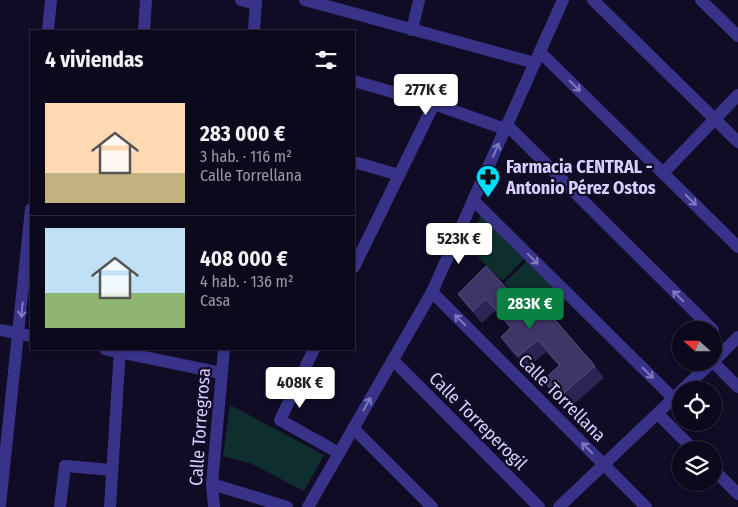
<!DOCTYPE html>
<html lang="es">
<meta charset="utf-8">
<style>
body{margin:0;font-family:"Fira Sans Condensed",sans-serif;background:#161225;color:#f1f3f6;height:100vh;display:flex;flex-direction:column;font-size:19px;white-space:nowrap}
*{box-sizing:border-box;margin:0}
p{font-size:16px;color:#9a9aa3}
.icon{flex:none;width:28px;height:28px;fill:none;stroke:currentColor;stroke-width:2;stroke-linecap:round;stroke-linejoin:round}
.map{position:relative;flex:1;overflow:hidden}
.side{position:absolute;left:30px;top:30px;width:325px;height:320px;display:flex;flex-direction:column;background:#0d091c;border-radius:0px;box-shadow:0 1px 4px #0004,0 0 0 1px #2d2a3b}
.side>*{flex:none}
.needle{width:32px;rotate:291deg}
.tools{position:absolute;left:672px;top:321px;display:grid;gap:10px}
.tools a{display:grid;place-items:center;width:50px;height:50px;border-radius:50%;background:#0d091c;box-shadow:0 1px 4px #0004,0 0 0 1px #2d2a3b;font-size:25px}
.price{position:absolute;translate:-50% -42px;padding:0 11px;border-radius:5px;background:#fff;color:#222;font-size:16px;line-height:32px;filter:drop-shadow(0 1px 2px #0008)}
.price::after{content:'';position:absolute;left:50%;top:30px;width:15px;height:11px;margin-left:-8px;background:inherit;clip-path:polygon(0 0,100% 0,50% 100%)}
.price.active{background:#0b8043;color:#fff}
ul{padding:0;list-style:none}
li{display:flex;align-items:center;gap:15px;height:125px;padding:0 15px}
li+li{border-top:1px solid #2d2a3b}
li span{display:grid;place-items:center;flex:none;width:140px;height:100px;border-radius:0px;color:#555}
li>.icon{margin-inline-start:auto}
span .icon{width:60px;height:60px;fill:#fffc;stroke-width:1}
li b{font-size:21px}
h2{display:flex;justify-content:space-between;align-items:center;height:60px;padding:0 15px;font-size:21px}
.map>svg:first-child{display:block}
.green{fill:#0f2f2f}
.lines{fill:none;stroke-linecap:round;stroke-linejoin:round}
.minor{stroke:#383388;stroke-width:12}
.tertiary{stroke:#383388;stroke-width:12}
.wall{fill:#2e2454}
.building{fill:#403666;stroke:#574e7e}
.oneway{stroke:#7f7abe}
.labels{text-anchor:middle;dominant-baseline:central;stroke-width:4.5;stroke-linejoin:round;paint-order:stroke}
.poi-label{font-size:18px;font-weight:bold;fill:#d6d0ff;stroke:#110c25;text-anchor:start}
.street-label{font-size:18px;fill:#d6d0ff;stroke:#110c25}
</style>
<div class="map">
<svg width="738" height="507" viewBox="0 0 738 507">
<rect width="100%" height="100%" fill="#110c25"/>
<g class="green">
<path d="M481,215l43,44 -22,22 -35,-35z"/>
<path d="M527,261l39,40 -25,24 -37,-42z"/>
<path d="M230,405l94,50 -20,36 -54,-28 -27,-7z"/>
</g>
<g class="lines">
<g class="minor">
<path d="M241,0l15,4"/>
<path d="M305,0l230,63"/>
<path d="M593,0l145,142"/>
<path d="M701,0l37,36"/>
<path d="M412,30l7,-30"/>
<path d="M48,31l3,-31"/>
<path d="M144,31l2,-31"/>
<path d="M254,31l2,-31"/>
<path d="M540,52l198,195"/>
<path d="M354,81l80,23 71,25"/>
<path d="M507,125l206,205"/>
<path d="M354,162l45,13"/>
<path d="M663,173l75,-78"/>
<path d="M473,200l200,198"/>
<path d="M354,267l80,-163"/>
<path d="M432,292l214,215"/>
<path d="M0,330l31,6"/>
<path d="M105,349l116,24"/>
<path d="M314,349l-34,71 59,33"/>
<path d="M393,360l146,147"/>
<path d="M714,361l24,-24"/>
<path d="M713,362l25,25"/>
<path d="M682,390l30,-28"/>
<path d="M658,414l36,36"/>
<path d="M353,428l79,79"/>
<path d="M714,470l24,24"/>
<path d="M212,484l75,23"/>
<path d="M0,506l31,-297"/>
<path d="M60,507l5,-41 47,4"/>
<path d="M110,507l10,-158"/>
<path d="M214,507l-2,-23 12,-135"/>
<path d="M559,507l122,-116"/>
</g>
<path class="tertiary" d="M308,507l124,-215 131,-292"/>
</g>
<path class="wall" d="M486,266l46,50 63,50 9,12 -37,32 -15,-18 -9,-12 16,-14 -13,-14 -19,16 -18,-19 -8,-12 9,-9 -15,-17 -13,12 -15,-17 -9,-12z"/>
<path class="building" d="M486,266l46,50 11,-10 52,60 -37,32 -15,-18 17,-15 -22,-25 -20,16 -17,-19 10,-10 -25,-28 -13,12 -15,-17z"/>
<defs><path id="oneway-shaft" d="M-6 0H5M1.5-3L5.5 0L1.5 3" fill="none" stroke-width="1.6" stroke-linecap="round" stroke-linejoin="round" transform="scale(1.25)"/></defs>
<g class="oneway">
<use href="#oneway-shaft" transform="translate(575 86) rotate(45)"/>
<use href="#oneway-shaft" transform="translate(496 150) rotate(-66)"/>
<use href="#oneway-shaft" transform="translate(691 200) rotate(45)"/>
<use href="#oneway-shaft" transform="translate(533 259) rotate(45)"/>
<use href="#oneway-shaft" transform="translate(678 296) rotate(-135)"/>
<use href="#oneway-shaft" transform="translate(22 310) rotate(95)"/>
<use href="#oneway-shaft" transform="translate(460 320) rotate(-135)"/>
<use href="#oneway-shaft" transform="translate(648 373) rotate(45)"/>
<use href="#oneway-shaft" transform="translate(367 404) rotate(-60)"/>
<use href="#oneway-shaft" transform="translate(587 448) rotate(-135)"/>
</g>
<defs>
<symbol id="pharmacy-pin" viewBox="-11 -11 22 30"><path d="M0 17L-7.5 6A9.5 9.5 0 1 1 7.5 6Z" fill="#00dcfb" stroke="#110c25"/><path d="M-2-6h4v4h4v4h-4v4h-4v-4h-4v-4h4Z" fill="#111"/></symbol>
</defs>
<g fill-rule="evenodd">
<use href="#pharmacy-pin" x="474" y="163" width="28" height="38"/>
</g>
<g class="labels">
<g class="poi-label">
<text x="506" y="167">Farmacia CENTRAL -<tspan x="506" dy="21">Antonio Pérez Ostos</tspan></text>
</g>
<g class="street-label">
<text transform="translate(562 398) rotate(45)">Calle Torrellana</text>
<text transform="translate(478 421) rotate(45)">Calle Torreperogil</text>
<text transform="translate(200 427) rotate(-86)">Calle Torregrosa</text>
</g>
</g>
</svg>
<div class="tools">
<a><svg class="needle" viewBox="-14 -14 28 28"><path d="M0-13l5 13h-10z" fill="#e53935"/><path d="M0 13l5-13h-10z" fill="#9a9aa3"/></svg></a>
<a><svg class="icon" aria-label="locate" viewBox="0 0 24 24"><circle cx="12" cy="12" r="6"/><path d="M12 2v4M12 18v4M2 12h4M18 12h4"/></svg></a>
<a><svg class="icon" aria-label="layers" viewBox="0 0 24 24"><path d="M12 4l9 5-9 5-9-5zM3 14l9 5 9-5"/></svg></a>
</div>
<b class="price" style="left:426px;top:116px">277K €</b>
<b class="price" style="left:459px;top:265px">523K €</b>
<b class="price active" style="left:530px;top:330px">283K €</b>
<b class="price" style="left:300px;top:409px">408K €</b>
<section class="side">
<h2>4 viviendas<svg class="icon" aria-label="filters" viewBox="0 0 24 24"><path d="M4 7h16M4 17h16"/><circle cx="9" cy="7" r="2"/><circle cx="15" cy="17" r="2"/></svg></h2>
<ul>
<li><span style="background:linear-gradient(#ffd9b3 70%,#c2b280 0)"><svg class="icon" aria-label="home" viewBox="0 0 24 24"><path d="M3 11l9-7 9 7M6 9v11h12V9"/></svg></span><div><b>283 000 €</b><p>3 hab. · 116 m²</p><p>Calle Torrellana</p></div></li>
<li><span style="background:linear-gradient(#bfe0f5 65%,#8fb573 0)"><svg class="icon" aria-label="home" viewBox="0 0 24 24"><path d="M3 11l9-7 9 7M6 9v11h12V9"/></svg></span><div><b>408 000 €</b><p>4 hab. · 136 m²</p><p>Casa</p></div></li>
</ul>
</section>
</div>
